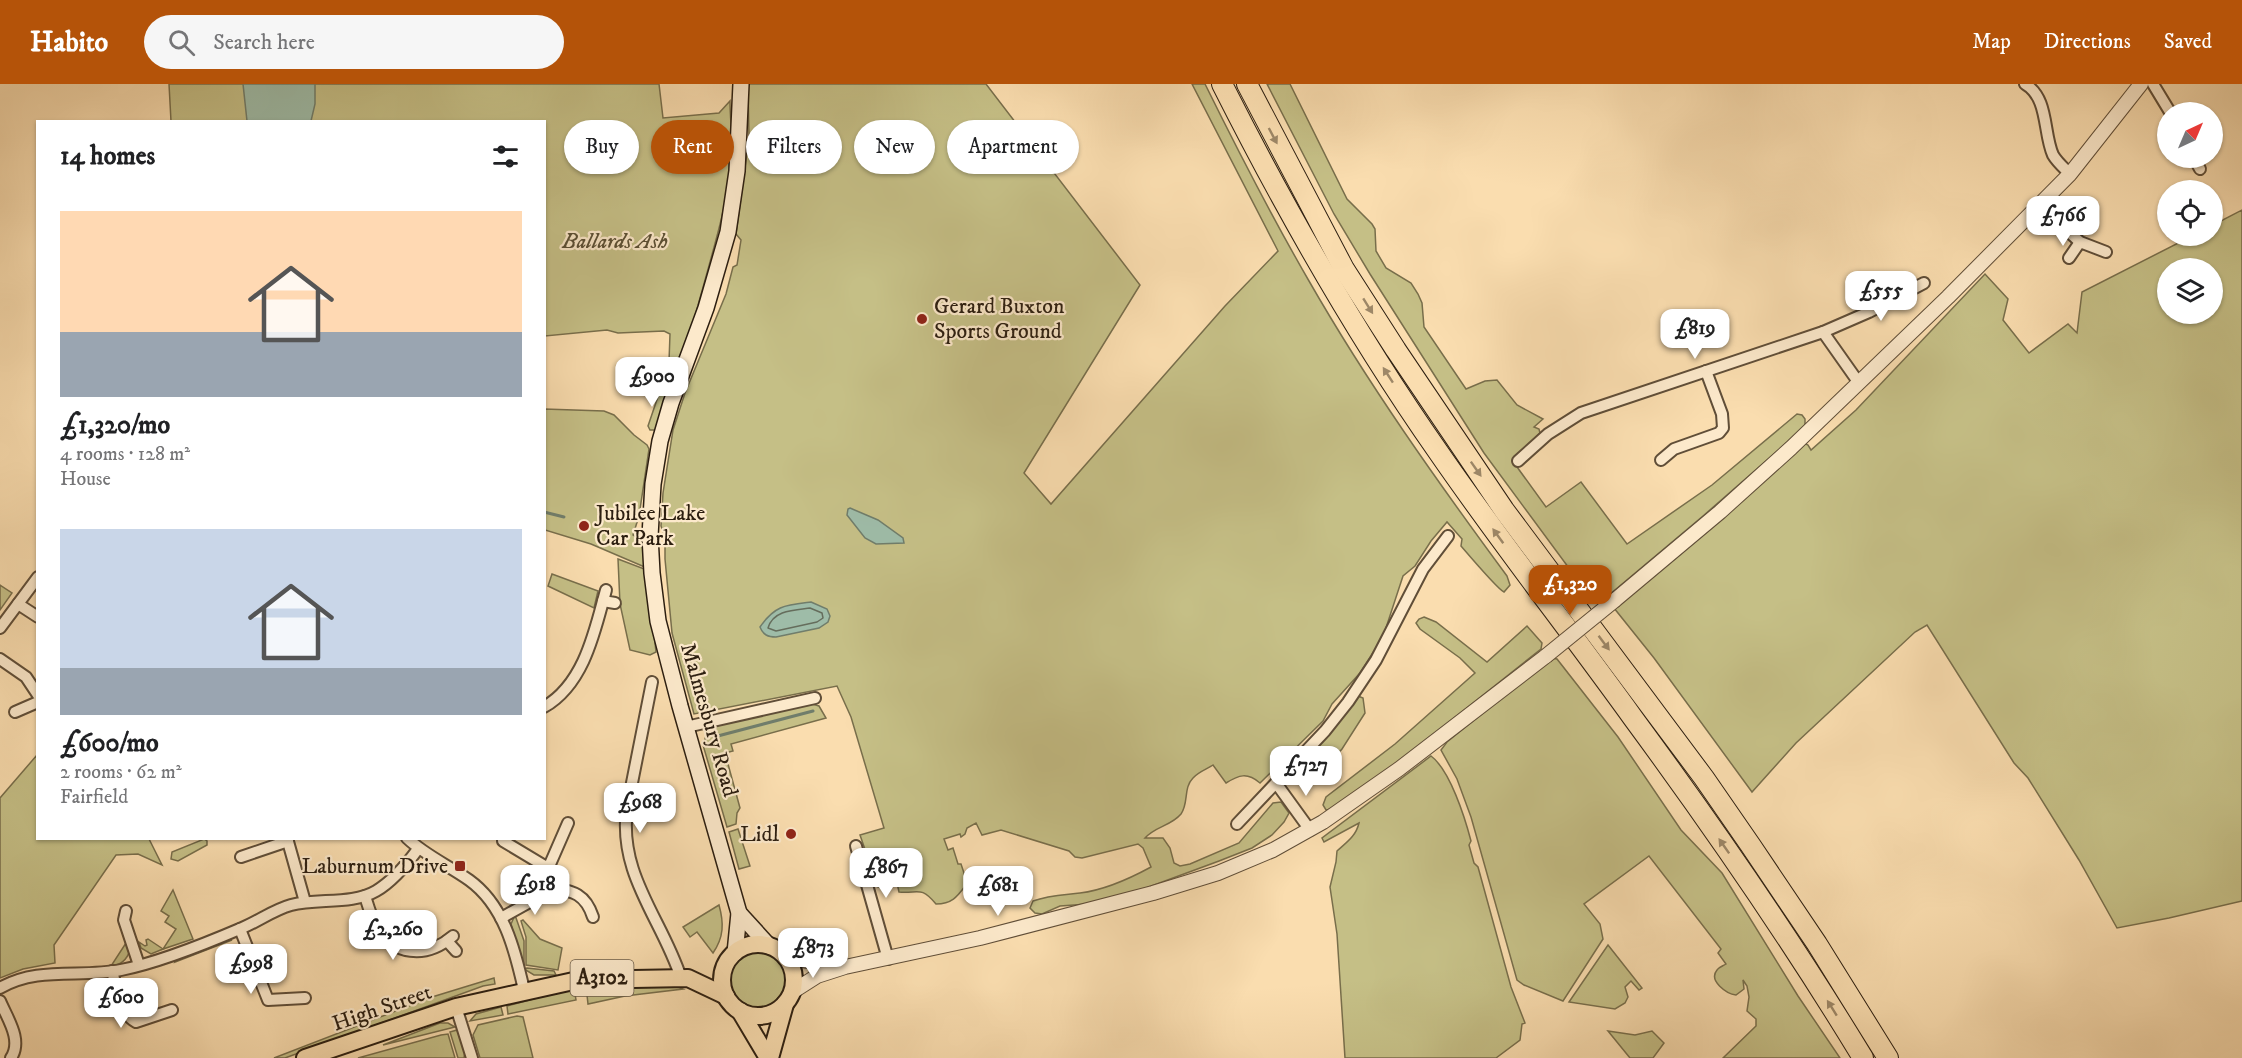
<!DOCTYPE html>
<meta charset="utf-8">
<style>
body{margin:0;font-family:"IM FELL DW Pica",serif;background:#f6f6f6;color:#202124;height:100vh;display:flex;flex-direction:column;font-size:22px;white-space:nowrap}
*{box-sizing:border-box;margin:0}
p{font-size:20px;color:#757577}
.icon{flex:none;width:33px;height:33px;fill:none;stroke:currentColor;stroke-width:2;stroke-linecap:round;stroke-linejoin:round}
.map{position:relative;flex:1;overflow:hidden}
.panel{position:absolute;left:36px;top:36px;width:510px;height:720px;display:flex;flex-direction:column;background:#fff;border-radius:0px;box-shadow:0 2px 4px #0004}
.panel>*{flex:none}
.top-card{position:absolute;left:564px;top:36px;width:570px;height:54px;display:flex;gap:12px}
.needle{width:39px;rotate:44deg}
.tools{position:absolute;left:2157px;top:18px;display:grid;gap:12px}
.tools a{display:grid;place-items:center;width:66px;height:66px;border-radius:50%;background:#fff;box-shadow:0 2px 4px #0004;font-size:30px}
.price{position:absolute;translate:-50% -51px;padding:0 14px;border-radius:12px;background:#fff;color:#222;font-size:20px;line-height:39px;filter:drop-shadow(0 2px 3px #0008)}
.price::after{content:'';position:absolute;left:50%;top:36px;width:18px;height:14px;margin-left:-9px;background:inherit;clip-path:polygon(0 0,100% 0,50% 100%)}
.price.current{background:#b45309;color:#fff}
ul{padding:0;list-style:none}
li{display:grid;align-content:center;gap:12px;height:318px;padding:0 24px}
li span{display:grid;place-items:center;height:186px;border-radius:0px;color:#555}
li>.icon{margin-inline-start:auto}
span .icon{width:108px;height:108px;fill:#fffc;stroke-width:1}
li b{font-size:26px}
h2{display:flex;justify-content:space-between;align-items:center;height:72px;padding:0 24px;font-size:26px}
.chip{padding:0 21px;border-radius:27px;background:#fff;box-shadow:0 2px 4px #0004;font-size:21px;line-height:54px}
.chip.current{background:#b45309;color:#fff}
header{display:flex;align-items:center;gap:36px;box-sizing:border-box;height:84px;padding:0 30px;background:#b45309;color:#fff}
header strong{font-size:28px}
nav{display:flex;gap:33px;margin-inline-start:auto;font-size:21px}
.search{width:420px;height:54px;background:#f6f6f6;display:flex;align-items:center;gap:15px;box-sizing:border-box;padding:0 21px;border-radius:33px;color:#757577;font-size:22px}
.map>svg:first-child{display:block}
.green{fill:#c5bf86;stroke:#786e4b;stroke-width:1.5;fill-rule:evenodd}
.water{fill:#9ebca8;stroke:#707d6b;stroke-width:1.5}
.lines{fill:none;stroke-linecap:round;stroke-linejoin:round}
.shore{stroke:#656d5c;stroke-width:1.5}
.stream{stroke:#707d6b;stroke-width:3}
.minor-casing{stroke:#604e38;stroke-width:14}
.tertiary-casing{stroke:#604e38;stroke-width:16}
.secondary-casing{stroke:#2c1e10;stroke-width:18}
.primary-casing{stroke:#2c1e10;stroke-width:20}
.motorway-casing{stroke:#2c1e10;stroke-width:22}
.minor{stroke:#fce9cb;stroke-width:10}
.tertiary{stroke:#fce9cb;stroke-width:14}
.secondary{stroke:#fce9cb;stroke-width:15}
.primary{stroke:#faddaf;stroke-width:16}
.motorway{stroke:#faddaf;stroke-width:20}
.tertiary-bridge-casing{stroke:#604e38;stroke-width:16;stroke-linecap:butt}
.tertiary-bridge{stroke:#fce9cb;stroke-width:14}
.oneway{fill:#9d8767}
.poi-dot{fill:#8f2418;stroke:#fce9cb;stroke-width:2}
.labels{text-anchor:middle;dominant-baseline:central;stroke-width:4.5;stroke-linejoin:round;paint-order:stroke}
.shield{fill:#fce9cb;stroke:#6a5b48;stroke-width:1.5}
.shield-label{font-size:21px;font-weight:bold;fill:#2c1e10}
.park-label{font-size:22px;font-style:italic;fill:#5a4e33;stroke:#fce9cb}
.poi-label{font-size:22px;fill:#2c1e10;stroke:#fce9cb;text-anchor:start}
.street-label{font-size:22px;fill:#2c1e10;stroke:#fce9cb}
</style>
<header>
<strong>Habito</strong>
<div class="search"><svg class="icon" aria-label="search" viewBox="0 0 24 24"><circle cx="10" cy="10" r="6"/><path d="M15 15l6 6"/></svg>Search here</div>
<nav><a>Map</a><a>Directions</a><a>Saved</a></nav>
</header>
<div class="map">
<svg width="2242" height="974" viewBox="0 0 2242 974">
<rect width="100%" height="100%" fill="#faddaf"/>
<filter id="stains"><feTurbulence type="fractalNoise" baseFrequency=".00333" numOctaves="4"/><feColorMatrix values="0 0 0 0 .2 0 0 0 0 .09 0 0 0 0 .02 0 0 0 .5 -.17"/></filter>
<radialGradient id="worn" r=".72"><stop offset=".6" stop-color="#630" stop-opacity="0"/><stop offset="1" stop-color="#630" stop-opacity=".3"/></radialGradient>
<g class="green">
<path d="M169,0h490l4,34 56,-5 11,-12c0,16 2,31 2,46 -1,47 -18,99 -30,144 -7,24 -13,52 -27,73l-6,-2 1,-28 -6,-3 -46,2 -11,-3 -62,6 -1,-214 -373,-1z"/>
<path d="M748,0h238l154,201 -116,188 27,31 174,-198 53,-55 -86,-167h13c33,67 67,133 104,197 59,103 128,200 198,295l3,9 -6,7c-5,-2 -37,-39 -43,-46l1,-7 -15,-17 -16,19 -16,25 -12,10 -20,61 -23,36 -28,31 -9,17 -63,62c-13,-11 -21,-8 -34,0l-13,-18c-6,4 -15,7 -20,13 -10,10 -4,25 -12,36 -10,12 -25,12 -36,24h18l7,10 4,15 6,3 10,-2 49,-21 34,-40 8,-1 8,11 -5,9 -12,13 -20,13 -33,13 -73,27 -58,16 -28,2 -18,8 -7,-1 -5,-5 3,-7c16,-6 30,-6 47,-8 25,-3 49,-14 71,-26l-8,-19 -5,-4 -56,14 -7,-1 -6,-6 -68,-21 -19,5 -6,-12 -9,5 -2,6 -4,3 -1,-3 -16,5 4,11 5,-2 5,16h3l5,15v6c-9,12 -14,19 -30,19 -16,-19 -18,-10 -37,-12l-2,-9 -19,4 -18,-52 24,-7 -33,-111 -14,-31 -143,28 -22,-81 -7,-74v-22l-4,-11 2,-33 10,-63 12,-37 41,-99 7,-27 4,-2 4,-25 -5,-6 13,-96z"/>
<path d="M1267,0h23l57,115 25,25 3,5 1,22 10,17 25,15 7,11 4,9 2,24 42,62 19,-8 12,-1 20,25 26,14 -9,8 5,2 1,4 -28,27 34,47 35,-25 46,62 85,-59 85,-71 5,1 3,4v8l-102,89 -94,79 -7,-3 -9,6h-2l-107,-145 -114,-179 -36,-60z"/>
<path d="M2242,126v691l-73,17 -52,10 -38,-68 -51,-82 -14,-15 -87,-138 -12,7 -119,111 -44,49 -98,-134 -40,-50 190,-165 4,2 3,5 45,-40 129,-136 23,25 -5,21 26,33 39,-29 9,9 5,-41 110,-56h20l1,-11zM2168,184h44v46h-44z"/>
<path d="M664,295l7,8 -13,43h-8l-2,-4z"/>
<path d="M544,325l60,2 10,4 20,20 13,10 2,4 -10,67 -6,19 11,7 3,26 -56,-24 -46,-14z"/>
<path d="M618,475l29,11 9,82 -6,3 -20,-5 -10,-46z"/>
<path d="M552,490l46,17 -4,17 -46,-22z"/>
<path d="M0,501l12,8 -12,17z"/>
<path d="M1424,533l12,5 51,40 40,-36 15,17 -1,6 -141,112 -68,48 -6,1 -3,-5 3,-8 69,-53 80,-71 -15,-15 -40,-29 -4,-6 3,-4z"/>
<path d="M1551,574l6,1 61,78 63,93 41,43 76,123 42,62h-117l33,-32v-7l-9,-8 2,-14 -2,-11 -4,-6 1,9 -8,6c-9,-1 -28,-14 -19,-25 2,-3 6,-4 9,-6l-8,-11 3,-4 -72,-93 -65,48 16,20 3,15 -40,62 -39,-16 -7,-5 -46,-163 -14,-38 -16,-29 6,-8z"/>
<path d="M1358,612l5,2 2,15 -23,36 -19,21 -21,-3z"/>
<path d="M809,619l10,3 7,12 -95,26 2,7 -8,2 15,55 -3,5 -1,11 -9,3 -24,-82 3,-9 10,-10z"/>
<path d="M37,671l1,83 111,1 13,26 -24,-11 -22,1 -62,90 1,18 -32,6 -23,9v-180z"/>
<path d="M1431,672c19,14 34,62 40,85l-2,4 5,18 4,4 33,120 14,36 -3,1 -2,16 -24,18h-151l-8,-124 -7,-47 6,-25 1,-11c10,-9 19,-15 22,-28l-35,19 -2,-4z"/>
<path d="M738,745l12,37 -11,3 -10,-37z"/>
<path d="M204,755l3,2v4l-29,16 -7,-2 1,-7z"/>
<path d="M173,806l20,49 -30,10 13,-20 -11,-7 4,-6 -8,-5z"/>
<path d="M719,821c5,18 5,32 -6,48l-16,-21 -7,5 -7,-10z"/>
<path d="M515,831l9,26v24l-2,1 -11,-42z"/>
<path d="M523,836l17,19 22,9 -4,22 -32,-5v-28l-5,-16z"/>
<path d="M148,855l15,10 -12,5 -10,-6 -2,-6 6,4 2,-1 -1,-5z"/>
<path d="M229,856h3l-57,22 2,-4z"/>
<path d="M126,859l4,7c-3,10 -9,15 -19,16z"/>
<path d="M1608,861l34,43 -3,2 -8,-9 -6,6 3,10 -3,6 -10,6 -46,-7z"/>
<circle cx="758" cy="896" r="29"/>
<path d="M527,884l27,3 2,4h-22l-10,-6z"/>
<path d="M494,894l1,6 -12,2 -198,72h-11l158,-61z"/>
<path d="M676,902l7,3 -58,7 -37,8 -1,-9c9,-11 73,-9 89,-9z"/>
<path d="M567,906l8,4 1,6 -68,14 -1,-8z"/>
<path d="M501,923l2,8 -33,6 6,-7z"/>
<path d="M517,932l6,1 10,41h-53l-7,-23 5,-10z"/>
<path d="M440,939h8l7,4 -72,18z"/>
<path d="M457,946l8,21 -1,7h-6l-8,-26z"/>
<path d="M1608,947l27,4 17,-4 12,12 -11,15h-23z"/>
<path d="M448,950l7,24h-97l83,-23z"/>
</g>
<g class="water">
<path d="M243,0h72v20l-4,17h-64z"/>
<path d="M850,424l28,12 25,18 1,5 -28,1 -11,-6 -18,-23 1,-6z"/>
<path d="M811,518l16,7 3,7 -2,6 -9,6 -43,9c-8,0 -13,-2 -16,-10 15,-22 26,-22 51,-25z"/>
</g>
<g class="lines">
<path class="shore" d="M810,524l12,5 1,5 -6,4 -41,9 -8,-3c5,-18 26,-18 42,-20z"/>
<g class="stream">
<path d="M544,428l20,5"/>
<path d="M714,653l99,-26"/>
</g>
<defs>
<g id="minor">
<path d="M2025,0c24,14 18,49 28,71 4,7 11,13 17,19"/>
<path d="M2153,0l17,28"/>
<path d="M2194,74l6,11"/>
<path d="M2039,121l41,37 26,10"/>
<path d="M2069,174l11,-16"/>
<path d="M1823,248l46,-20 55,-29"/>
<path d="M1661,376l13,-11 45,-16 4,-5 -1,-14 -16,-43"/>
<path d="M1518,377l30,-27 33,-21 242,-81 36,51"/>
<path d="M606,506l-3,11 12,2"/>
<path d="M18,520l20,13"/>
<path d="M0,544l38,-51"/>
<path d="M0,575l26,18 12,18"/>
<path d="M652,598l-25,126c-9,67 35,111 54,170"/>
<path d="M544,623c37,-21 49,-68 59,-106"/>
<path d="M15,628l23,-10"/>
<path d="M686,643l129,-29"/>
<path d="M1276,699l34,47"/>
<path d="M1237,740l88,-93 23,-29 28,-42 47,-91 25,-33"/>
<path d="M287,754l18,64"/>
<path d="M407,754c19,18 41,27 62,42 35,25 46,70 55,110"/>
<path d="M503,754v3l45,27"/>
<path d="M856,762l32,113"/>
<path d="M241,773l47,-16"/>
<path d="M542,801c25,6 42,4 51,32"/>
<path d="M365,812c3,9 5,18 10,27 18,34 51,36 78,13"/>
<path d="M126,827l-2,9 15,45"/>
<path d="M501,834l27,-15 9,-9 31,-71"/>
<path d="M240,845l28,71 37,-2"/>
<path d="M447,857l9,10"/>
<path d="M112,887c5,17 7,42 24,51l36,-12"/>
<path d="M0,904c38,-22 80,-10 121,-18 36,-7 86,-27 121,-42 17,-7 31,-18 49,-23 27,-7 61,0 85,-14 17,-10 31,-27 42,-42"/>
<path d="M0,917c7,17 23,39 11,57"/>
<path d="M456,923l16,51"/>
</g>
<g id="tertiary">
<path d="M1615,516l105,-88 71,-64 157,-151 122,-123 71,-90"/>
<path d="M786,873l51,9"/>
<path d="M792,908l25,-16 28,-9 135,-29 173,-45 65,-20 55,-23 50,-28 76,-53 147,-113"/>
</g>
<g id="secondary">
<path d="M739,829l30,33"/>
<path d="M735,869l4,-40 -59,-207 -22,-85 -6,-48 -2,-37 3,-52 7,-43 11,-38 35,-95 22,-76 9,-61 4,-87"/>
</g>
<g id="primary">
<circle cx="758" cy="896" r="36"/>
<path d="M740,927l28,47"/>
<path d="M305,974l151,-51 122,-27 110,-2 38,18"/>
<path d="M770,974l15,-54"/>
</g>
<g id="motorway">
<path d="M1222,0c64,127 135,252 217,369 62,90 130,176 194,265 81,110 159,223 230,340"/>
<path d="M1247,0l97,185 52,81 108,160 200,268 47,68 66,98 71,114"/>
</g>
</defs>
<use href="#minor" class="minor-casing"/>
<use href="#tertiary" class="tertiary-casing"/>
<use href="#secondary" class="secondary-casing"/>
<use href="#primary" class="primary-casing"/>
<use href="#motorway" class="motorway-casing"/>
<use href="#minor" class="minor"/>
<use href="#tertiary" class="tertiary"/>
<use href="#secondary" class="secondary"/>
<use href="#primary" class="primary"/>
<use href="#motorway" class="motorway"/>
<defs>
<path id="tertiary-bridge" d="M1546,572l69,-56"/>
</defs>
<use href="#tertiary-bridge" class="tertiary-bridge-casing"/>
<use href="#tertiary-bridge" class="tertiary-bridge"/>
</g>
<defs><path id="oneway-solid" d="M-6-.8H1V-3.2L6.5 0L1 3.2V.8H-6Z" transform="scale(1.5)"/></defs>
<g class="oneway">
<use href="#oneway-solid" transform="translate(1273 52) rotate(62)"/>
<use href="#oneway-solid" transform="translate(1368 222) rotate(58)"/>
<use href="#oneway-solid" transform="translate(1388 291) rotate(-123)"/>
<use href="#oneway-solid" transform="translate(1476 385) rotate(55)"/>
<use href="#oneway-solid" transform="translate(1498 452) rotate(-126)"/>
<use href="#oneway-solid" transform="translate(1604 559) rotate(53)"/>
<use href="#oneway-solid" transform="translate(1724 762) rotate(-125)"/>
<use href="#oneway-solid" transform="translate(1832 924) rotate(-122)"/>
</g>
<g class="poi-dot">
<circle cx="922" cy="235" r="6"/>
<circle cx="584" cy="442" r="6"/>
<circle cx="791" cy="750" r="6"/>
<rect x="454" y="776" width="12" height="12" rx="3"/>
</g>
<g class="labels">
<rect class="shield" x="570.5" y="876" width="63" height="36" rx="4.5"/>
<g class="shield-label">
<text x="602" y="894">A3102</text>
</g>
<g class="park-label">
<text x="615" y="157">Ballards Ash</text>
</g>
<g class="poi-label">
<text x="934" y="222">Gerard Buxton<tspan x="934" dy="25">Sports Ground</tspan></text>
<text x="596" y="429">Jubilee Lake<tspan x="596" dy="25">Car Park</tspan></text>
<text x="779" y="750" text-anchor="end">Lidl</text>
<text x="448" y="782" text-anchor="end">Laburnum Drive</text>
</g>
<g class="street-label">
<text transform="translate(709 636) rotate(74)">Malmesbury Road</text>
<text transform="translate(382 924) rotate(-19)">High Street</text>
</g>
</g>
<rect width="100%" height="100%" filter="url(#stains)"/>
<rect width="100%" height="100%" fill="url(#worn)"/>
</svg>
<div class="tools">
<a><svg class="needle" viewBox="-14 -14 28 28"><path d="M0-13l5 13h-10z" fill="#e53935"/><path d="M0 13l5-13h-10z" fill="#757577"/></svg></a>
<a><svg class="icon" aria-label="locate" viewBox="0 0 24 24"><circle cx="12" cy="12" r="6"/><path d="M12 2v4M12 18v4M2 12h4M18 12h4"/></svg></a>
<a><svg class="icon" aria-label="layers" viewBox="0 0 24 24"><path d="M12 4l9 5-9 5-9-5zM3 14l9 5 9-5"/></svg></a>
</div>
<b class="price" style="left:2063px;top:163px">£766</b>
<b class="price" style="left:1881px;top:238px">£555</b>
<b class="price" style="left:1695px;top:276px">£819</b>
<b class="price" style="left:652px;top:324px">£900</b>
<b class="price current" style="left:1570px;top:532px">£1,320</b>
<b class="price" style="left:1306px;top:713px">£727</b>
<b class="price" style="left:640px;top:750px">£968</b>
<b class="price" style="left:886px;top:815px">£867</b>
<b class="price" style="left:535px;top:832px">£918</b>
<b class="price" style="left:998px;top:833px">£681</b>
<b class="price" style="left:393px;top:877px">£2,260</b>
<b class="price" style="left:813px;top:895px">£873</b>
<b class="price" style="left:251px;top:911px">£998</b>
<b class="price" style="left:121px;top:945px">£600</b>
<div class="top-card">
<a class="chip">Buy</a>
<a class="chip current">Rent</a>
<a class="chip">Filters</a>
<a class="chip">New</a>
<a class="chip">Apartment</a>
</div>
<section class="panel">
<h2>14 homes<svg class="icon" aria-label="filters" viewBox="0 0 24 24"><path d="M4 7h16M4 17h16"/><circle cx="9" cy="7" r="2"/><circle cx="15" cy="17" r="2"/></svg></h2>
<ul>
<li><span style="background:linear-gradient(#ffd9b3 65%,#9aa5b1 0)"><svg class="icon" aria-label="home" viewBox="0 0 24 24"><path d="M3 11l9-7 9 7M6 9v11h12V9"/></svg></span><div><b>£1,320/mo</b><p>4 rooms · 128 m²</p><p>House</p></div></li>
<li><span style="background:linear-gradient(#c9d6e8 75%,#9aa5b1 0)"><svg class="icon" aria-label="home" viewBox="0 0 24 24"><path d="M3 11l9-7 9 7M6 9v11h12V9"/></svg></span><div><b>£600/mo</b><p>2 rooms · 62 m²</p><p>Fairfield</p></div></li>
</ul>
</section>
</div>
